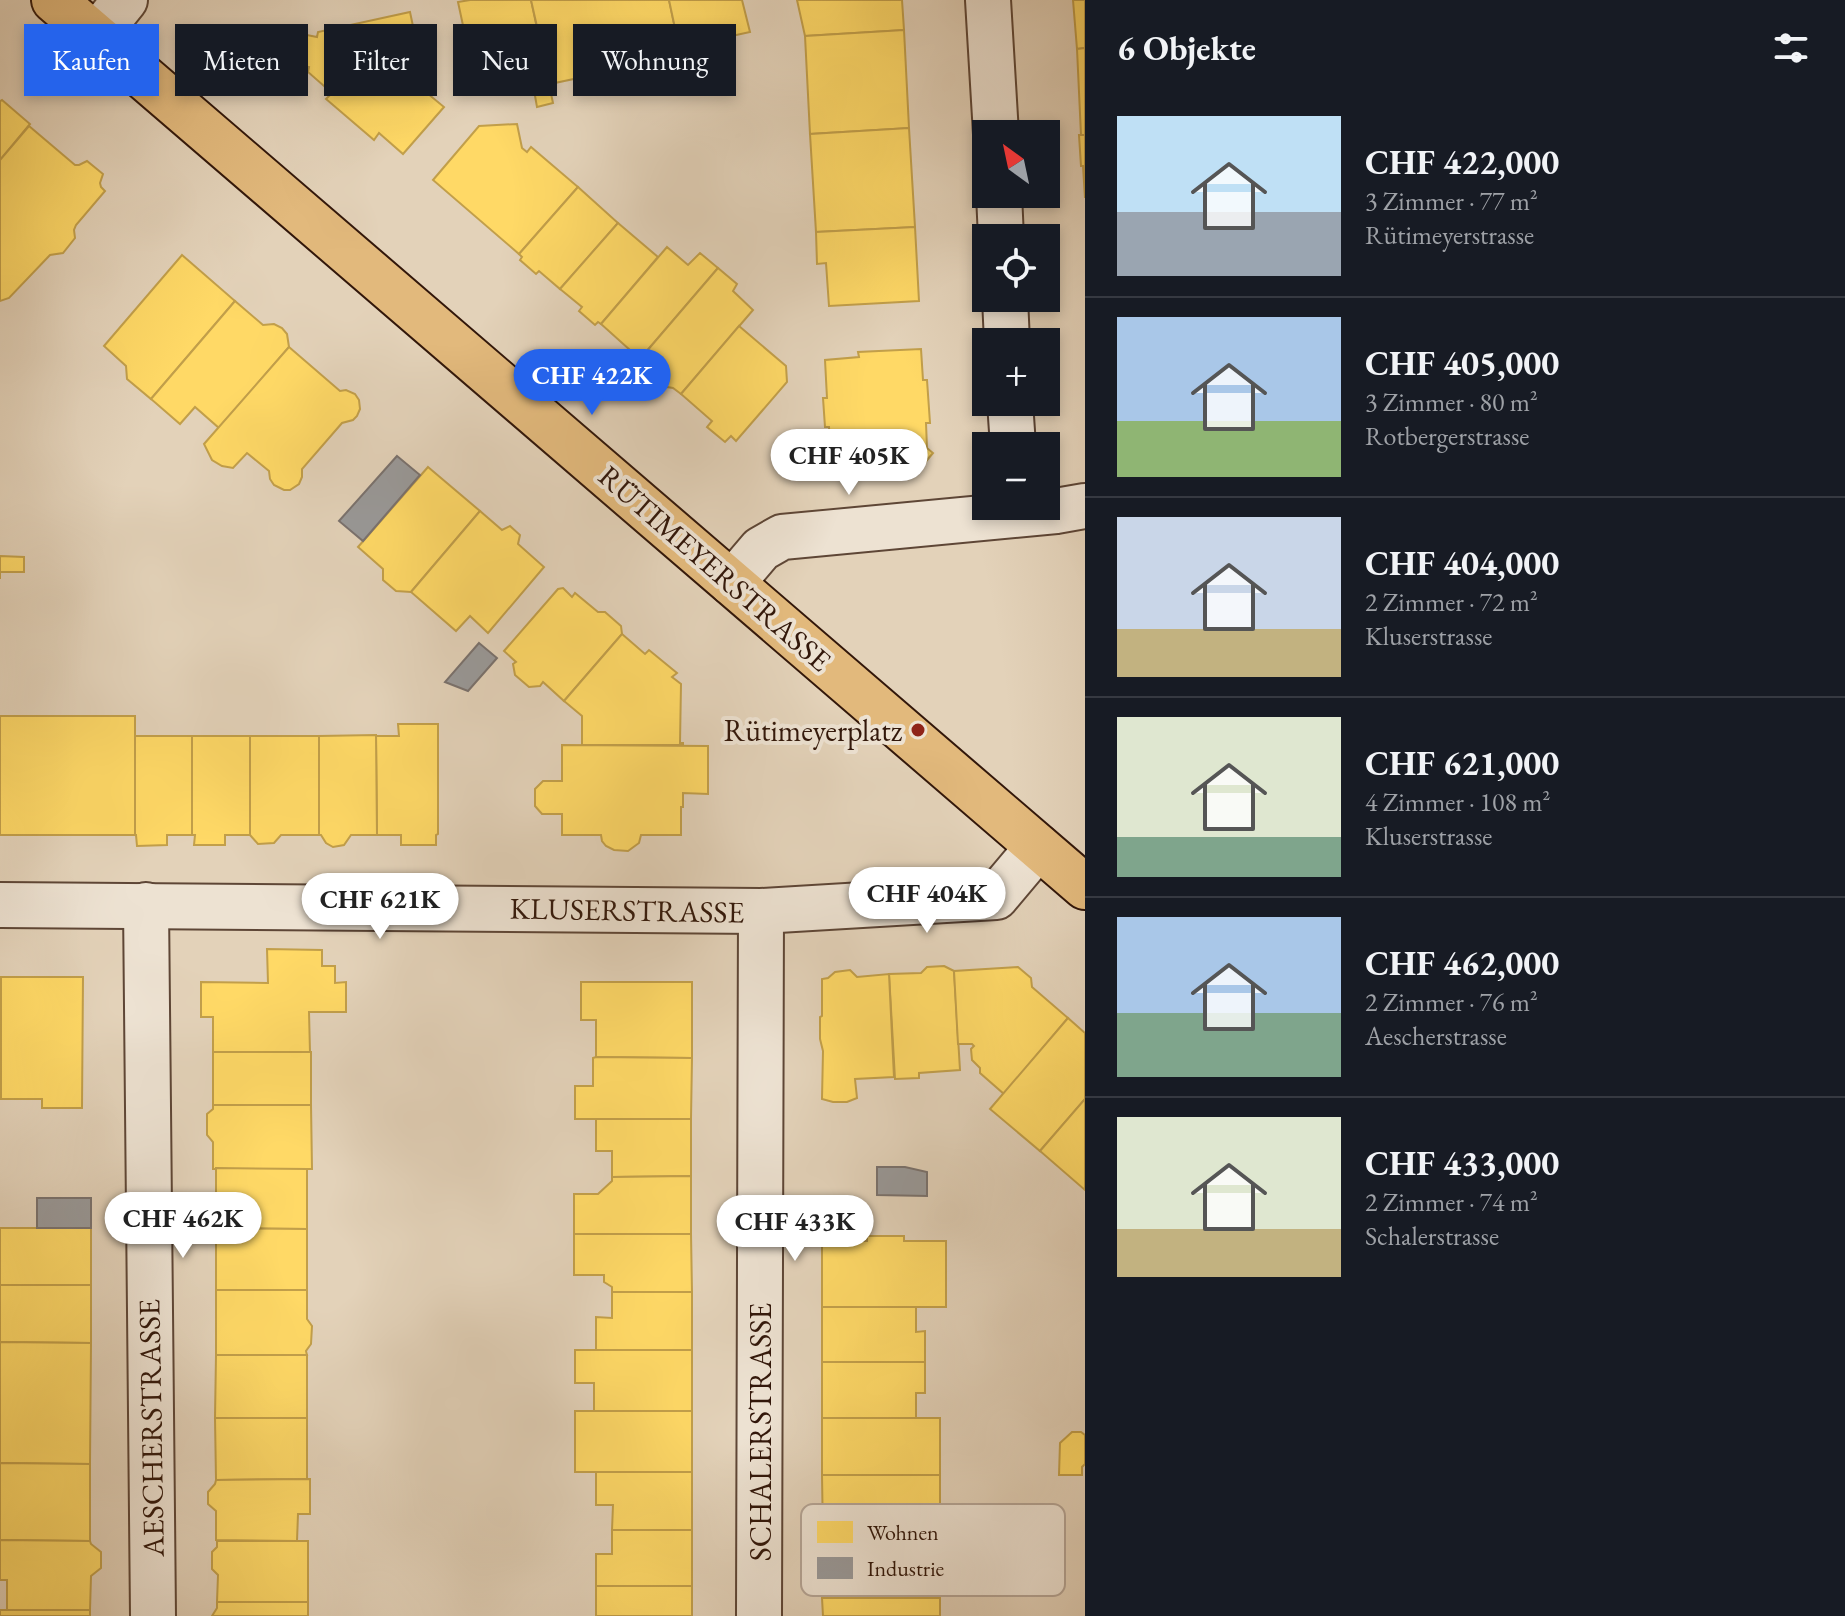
<!DOCTYPE html>
<html lang="de">
<meta charset="utf-8">
<style>
body{margin:0;font-family:"EB Garamond",serif;background:#20242c;color:#f1f3f6;height:100vh;display:flex;flex-direction:column;font-size:30px;white-space:nowrap}
*{box-sizing:border-box;margin:0}
p{font-size:26px;color:#9ea1a6}
.icon{flex:none;width:44px;height:44px;fill:none;stroke:currentColor;stroke-width:2;stroke-linecap:round;stroke-linejoin:round}
.map{position:relative;flex:1;overflow:hidden}
.side{display:flex;flex-direction:column;background:#171b24;width:760px}
.side>*{flex:none}
.guide{position:absolute;left:24px;top:24px;width:760px;height:72px;display:flex;gap:16px}
.needle{width:52px;rotate:327deg}
.fabs{position:absolute;left:972px;top:120px;display:grid;gap:16px}
.fabs a{display:grid;place-items:center;width:88px;height:88px;border-radius:0px;background:#171b24;box-shadow:0 4px 12px #0003;font-size:40px}
.price{position:absolute;translate:-50% -68px;padding:0 18px;border-radius:28px;background:#fff;color:#222;font-size:26px;line-height:52px;filter:drop-shadow(0 2px 4px #0008)}
.price::after{content:'';position:absolute;left:50%;top:48px;width:24px;height:18px;margin-left:-12px;background:inherit;clip-path:polygon(0 0,100% 0,50% 100%)}
.price.selected{background:#2563eb;color:#fff}
ul{padding:0;list-style:none}
li{display:flex;align-items:center;gap:24px;height:200px;padding:0 32px}
li+li{border-top:2px solid #363941}
li span{display:grid;place-items:center;flex:none;width:224px;height:160px;border-radius:0px;color:#555}
li>.icon{margin-inline-start:auto}
span .icon{width:96px;height:96px;fill:#fffc;stroke-width:1}
li b{font-size:34px}
h2{display:flex;justify-content:space-between;align-items:center;height:96px;padding:0 32px;font-size:34px}
.tag{padding:0 28px;border-radius:0px;background:#171b24;box-shadow:0 4px 12px #0003;font-size:28px;line-height:72px}
.tag.selected{background:#2563eb;color:#fff}
main{display:flex;flex:1;min-height:0}
.map>svg:first-child{display:block}
.homes{fill:#ffd966;stroke:#c29f4a;stroke-width:2}
.industry{fill:#999;stroke:#7a726e;stroke-width:2}
.lines{fill:none;stroke-linecap:round;stroke-linejoin:round}
.minor-casing{stroke:#5e4636;stroke-width:48}
.major-casing{stroke:#32170a;stroke-width:48}
.minor{stroke:#ede2d2;stroke-width:44}
.major{stroke:#e2b97c;stroke-width:44}
.poi-dot{fill:#8f2418;stroke:#ede2d2;stroke-width:3}
.labels{text-anchor:middle;dominant-baseline:central;stroke-width:8;stroke-linejoin:round;paint-order:stroke}
.street-label{font-size:30px;fill:#32170a;stroke:#ede2d2}
.poi-label{font-size:30px;fill:#32170a;stroke:#ede2d2;text-anchor:end}
.key{fill:#ede2d2;stroke:#b5a596;stroke-width:2}
.key-label{font-size:22px;fill:#32170a}
</style>
<main>
<div class="map">
<svg width="1085" height="1616" viewBox="0 0 1085 1616">
<rect width="100%" height="100%" fill="#e3d2b9"/>
<filter id="stains"><feTurbulence type="fractalNoise" baseFrequency=".0025" numOctaves="4"/><feColorMatrix values="0 0 0 0 .2 0 0 0 0 .09 0 0 0 0 .02 0 0 0 .5 -.17"/></filter>
<radialGradient id="worn" r=".72"><stop offset=".6" stop-color="#630" stop-opacity="0"/><stop offset="1" stop-color="#630" stop-opacity=".3"/></radialGradient>
<g class="homes">
<path d="M470,0h61l22,103 -16,4 -5,-28 -55,12 -19,-89z"/>
<path d="M531,0h138l14,66 -93,20 -2,-10 -38,8z"/>
<path d="M669,0h73l8,32 -55,12 6,27 -16,4z"/>
<path d="M797,0h105l2,30 -99,6z"/>
<path d="M1073,0h12v48l-8,1z"/>
<path d="M410,12l17,81 17,14 -41,47 -24,-21 -5,7 -48,-41 6,-6 -24,-21 1,-5 -6,-1 -7,-6 -3,-11 2,-8 12,-6 10,2 1,-5z"/>
<path d="M904,30l5,98 -99,6 -5,-98z"/>
<path d="M1085,48v87h-4l-4,-86z"/>
<path d="M2,100l28,24 -30,36v-59z"/>
<path d="M517,124l5,24 5,4 4,-5 47,40 -59,67 -86,-74 46,-54z"/>
<path d="M29,126l46,39h4l8,-4 16,13 -3,9 1,4 4,4 -29,34 -2,5 1,8 -12,15 -13,2 -41,43 -9,3v-141z"/>
<path d="M909,128l6,99 -99,5 -6,-98z"/>
<path d="M1079,135h6v63l-2,-32h-2z"/>
<path d="M578,187l40,36 -58,66 -21,-18 -3,3 -16,-14 2,-3 -3,-3z"/>
<path d="M618,223l40,34 -57,67 -3,-2 -3,3 -16,-14 3,-4 -22,-18z"/>
<path d="M915,227l4,74 -90,5 -3,-43 -9,1 -1,-32z"/>
<path d="M667,247l21,18 12,-12 18,15 -78,91 -39,-35z"/>
<path d="M182,255l53,46 -84,98 -24,-20 -1,-13 -22,-20z"/>
<path d="M718,268l19,16 -4,7 20,19 -72,84 -8,-6 -6,-1 -8,-7 -1,-6 -18,-15z"/>
<path d="M235,301l28,24 11,-1 8,4 5,6 2,13 -70,81 -24,-21 -15,17 -29,-25z"/>
<path d="M739,326l47,40 1,16 -51,59 -5,-5 -6,6 -18,-15 5,-6 -31,-27z"/>
<path d="M289,347l51,44 6,-1 9,4 4,6 1,9 -3,7 -4,4 -11,3 -40,46v8l-3,7 -9,6h-6l-10,-5 -4,-6 -1,-8 -22,-18 -14,15 -11,-2 -10,-6 -8,-16z"/>
<path d="M921,349l2,31h4l3,43h-4l1,25 6,5 -11,13 -6,-5 -25,1v12l-38,2 -1,-12 -21,1 -2,-38h-4l-2,-29h4l-2,-38 34,-3 -1,-5z"/>
<path d="M428,467l52,44 -69,81 -15,-1 -13,-11v-11l-25,-22z"/>
<path d="M480,511l22,19 8,-4 10,9 -2,9 26,23 -56,66 -18,-17 -14,15 -45,-39z"/>
<path d="M0,556l24,1v15h-24v7z"/>
<path d="M563,588l9,9 3,-4 23,19h7l16,14 1,8 -58,67 -21,-19 -3,4 -11,1 -14,-12 -2,-11 3,-2 -12,-11 54,-62z"/>
<path d="M622,634l23,20 4,-4 28,23 -5,4 9,7 -1,59h3v2h-101v-29l-18,-15z"/>
<rect x="0" y="716" width="135" height="119"/>
<path d="M398,724h40v110l-2,1v10h-35v-10h-24l-1,-99h23z"/>
<path d="M376,735l1,100h-26l-7,10 -11,2 -7,-4 -5,-8h-2v-99z"/>
<path d="M135,736h57v99h-25v10l-30,1 -1,-11h-1z"/>
<path d="M192,736h58v99h-25v10h-31l1,-10h-3z"/>
<path d="M250,736h69v99h-38l-7,8 -16,1 -8,-9z"/>
<path d="M562,745l146,1v48l-25,-1v14h-2v28h-40l-2,8 -11,8 -14,-1 -8,-4 -4,-5 -1,-6h-39v-21h-20l-7,-8v-17l8,-8h19z"/>
<path d="M267,949l55,1v16h13v17l11,-1v30h-37l1,40h-97v-35h-12v-35l67,1z"/>
<path d="M944,966l10,5 6,99 -41,3v5l-24,1 -6,-105 32,-1 6,-6z"/>
<path d="M1018,967l13,11 1,9 36,31 -64,76 -24,-21v-5l-8,-8 -1,-11 3,-3 -2,-2h-14l-4,-73z"/>
<path d="M850,970l7,7 32,-3 5,103 -39,2 2,19 -10,4h-14l-11,-3 1,-48 -3,-12v-22l2,-1v-37l6,-1 7,-6z"/>
<path d="M1,977h82l-1,131h-40v-9h-41z"/>
<path d="M581,982h111v76l-96,-1v-37h-15z"/>
<path d="M1068,1018l17,15v66l-45,52 -50,-42z"/>
<rect x="213" y="1052" width="98" height="53"/>
<path d="M596,1057l96,1 -1,61h-116v-33h18v-28z"/>
<path d="M1085,1099v91l-45,-39z"/>
<path d="M213,1105h98l1,64h-99v-27l-6,-7v-21l6,-5z"/>
<path d="M596,1119h95v57l-79,1v-26h-16z"/>
<path d="M216,1168l91,1v60l-91,-1z"/>
<path d="M691,1176v58h-117v-40h24l14,-13v-4z"/>
<rect x="0" y="1228" width="91" height="57"/>
<path d="M216,1228l91,1v61h-91z"/>
<path d="M574,1234h117l1,58h-80v-5l-8,-5v-7h-30z"/>
<path d="M867,1236h37v5h42v66h-124v-66h45z"/>
<path d="M0,1285h91v58l-91,-1z"/>
<path d="M216,1290h91v29l5,7 -1,18 -5,7 1,4h-91z"/>
<path d="M612,1292h80v58h-96v-33l16,1z"/>
<path d="M822,1307h94v25l9,-1v31h-103z"/>
<path d="M0,1342l91,1 -1,121 -90,-1z"/>
<path d="M575,1350h117v61h-98v-28h-19z"/>
<path d="M216,1355h91v63h-92z"/>
<path d="M822,1362h103v31h-9v25h-94z"/>
<rect x="575" y="1411" width="117" height="61"/>
<path d="M215,1418h92v61l-91,1z"/>
<rect x="822" y="1418" width="118" height="57"/>
<path d="M1072,1432h9l4,3v29l-3,3v8h-23l1,-32z"/>
<path d="M0,1463l90,1v77l-90,-1z"/>
<path d="M596,1472h96v58h-80l1,-25h-17z"/>
<path d="M822,1475h118v61l-117,1z"/>
<path d="M310,1479v35h-12l-1,27 -81,-1v-29l-8,-7v-12l7,-8 1,-4z"/>
<path d="M612,1530h80v56h-96v-32h16z"/>
<path d="M940,1536v62h-118l1,-61z"/>
<path d="M0,1540l90,1 1,3 10,8v16l-10,8 -1,34h-83v-30h-7z"/>
<path d="M217,1541h91v61h-91l1,-27 -6,-6v-17l5,-5z"/>
<rect x="596" y="1586" width="96" height="30"/>
<path d="M822,1598h118v18h-117z"/>
<path d="M217,1602h91v14h-96l5,-8z"/>
<rect x="0" y="1610" width="90" height="6"/>
</g>
<g class="industry">
<path d="M397,456l23,19 -57,66 -24,-20z"/>
<path d="M479,643l18,15 -29,33 -23,-9z"/>
<path d="M877,1167h28l22,5v24l-50,-1z"/>
<rect x="37" y="1198" width="54" height="30"/>
</g>
<g class="lines">
<defs>
<g id="minor">
<path d="M988,0l8,134"/>
<path d="M96,36l29,-36"/>
<path d="M999,194l2,44"/>
<path d="M1005,298l2,44"/>
<path d="M1010,402l3,44"/>
<path d="M732,583l29,-34 21,-12 274,-26 29,-5"/>
<path d="M0,905l761,6 235,-14 42,-50"/>
<path d="M146,905l7,711"/>
<path d="M759,1616l2,-705"/>
</g>
<path id="major" d="M54,0l1031,887"/>
</defs>
<use href="#minor" class="minor-casing"/>
<use href="#major" class="major-casing"/>
<use href="#minor" class="minor"/>
<use href="#major" class="major"/>
</g>
<circle class="poi-dot" cx="918" cy="730" r="8"/>
<g class="labels">
<g class="street-label">
<text transform="translate(715 568) rotate(41)">RÜTIMEYERSTRASSE</text>
<text transform="translate(627 910) rotate(1)">KLUSERSTRASSE</text>
<text transform="translate(151 1428) rotate(-91)">AESCHERSTRASSE</text>
<text transform="translate(760 1432) rotate(-90)">SCHALERSTRASSE</text>
</g>
<g class="poi-label">
<text x="902" y="730">Rütimeyerplatz</text>
</g>
</g>
<rect x="801" y="1504" width="264" height="92" rx="12" class="key"/>
<rect x="817" y="1521" width="36" height="22" fill="#ffd966"/>
<rect x="817" y="1557" width="36" height="22" fill="#999"/>
<g class="key-label">
<text x="867" y="1540">Wohnen</text>
<text x="867" y="1576">Industrie</text>
</g>
<rect width="100%" height="100%" filter="url(#stains)"/>
<rect width="100%" height="100%" fill="url(#worn)"/>
</svg>
<div class="fabs">
<a><svg class="needle" viewBox="-14 -14 28 28"><path d="M0-13l5 13h-10z" fill="#e53935"/><path d="M0 13l5-13h-10z" fill="#9ea1a6"/></svg></a>
<a><svg class="icon" aria-label="locate" viewBox="0 0 24 24"><circle cx="12" cy="12" r="6"/><path d="M12 2v4M12 18v4M2 12h4M18 12h4"/></svg></a>
<a>+</a>
<a>−</a>
</div>
<b class="price selected" style="left:592px;top:417px">CHF 422K</b>
<b class="price" style="left:849px;top:497px">CHF 405K</b>
<b class="price" style="left:927px;top:935px">CHF 404K</b>
<b class="price" style="left:380px;top:941px">CHF 621K</b>
<b class="price" style="left:183px;top:1260px">CHF 462K</b>
<b class="price" style="left:795px;top:1263px">CHF 433K</b>
<div class="guide">
<a class="tag selected">Kaufen</a>
<a class="tag">Mieten</a>
<a class="tag">Filter</a>
<a class="tag">Neu</a>
<a class="tag">Wohnung</a>
</div>
</div>
<section class="side">
<h2>6 Objekte<svg class="icon" aria-label="filters" viewBox="0 0 24 24"><path d="M4 7h16M4 17h16"/><circle cx="9" cy="7" r="2"/><circle cx="15" cy="17" r="2"/></svg></h2>
<ul>
<li><span style="background:linear-gradient(#bfe0f5 60%,#9aa5b1 0)"><svg class="icon" aria-label="home" viewBox="0 0 24 24"><path d="M3 11l9-7 9 7M6 9v11h12V9"/></svg></span><div><b>CHF 422,000</b><p>3 Zimmer · 77 m²</p><p>Rütimeyerstrasse</p></div></li>
<li><span style="background:linear-gradient(#a9c7e8 65%,#8fb573 0)"><svg class="icon" aria-label="home" viewBox="0 0 24 24"><path d="M3 11l9-7 9 7M6 9v11h12V9"/></svg></span><div><b>CHF 405,000</b><p>3 Zimmer · 80 m²</p><p>Rotbergerstrasse</p></div></li>
<li><span style="background:linear-gradient(#c9d6e8 70%,#c2b280 0)"><svg class="icon" aria-label="home" viewBox="0 0 24 24"><path d="M3 11l9-7 9 7M6 9v11h12V9"/></svg></span><div><b>CHF 404,000</b><p>2 Zimmer · 72 m²</p><p>Kluserstrasse</p></div></li>
<li><span style="background:linear-gradient(#dfe7d0 75%,#7fa58c 0)"><svg class="icon" aria-label="home" viewBox="0 0 24 24"><path d="M3 11l9-7 9 7M6 9v11h12V9"/></svg></span><div><b>CHF 621,000</b><p>4 Zimmer · 108 m²</p><p>Kluserstrasse</p></div></li>
<li><span style="background:linear-gradient(#a9c7e8 60%,#7fa58c 0)"><svg class="icon" aria-label="home" viewBox="0 0 24 24"><path d="M3 11l9-7 9 7M6 9v11h12V9"/></svg></span><div><b>CHF 462,000</b><p>2 Zimmer · 76 m²</p><p>Aescherstrasse</p></div></li>
<li><span style="background:linear-gradient(#dfe7d0 70%,#c2b280 0)"><svg class="icon" aria-label="home" viewBox="0 0 24 24"><path d="M3 11l9-7 9 7M6 9v11h12V9"/></svg></span><div><b>CHF 433,000</b><p>2 Zimmer · 74 m²</p><p>Schalerstrasse</p></div></li>
</ul>
</section>
</main>
